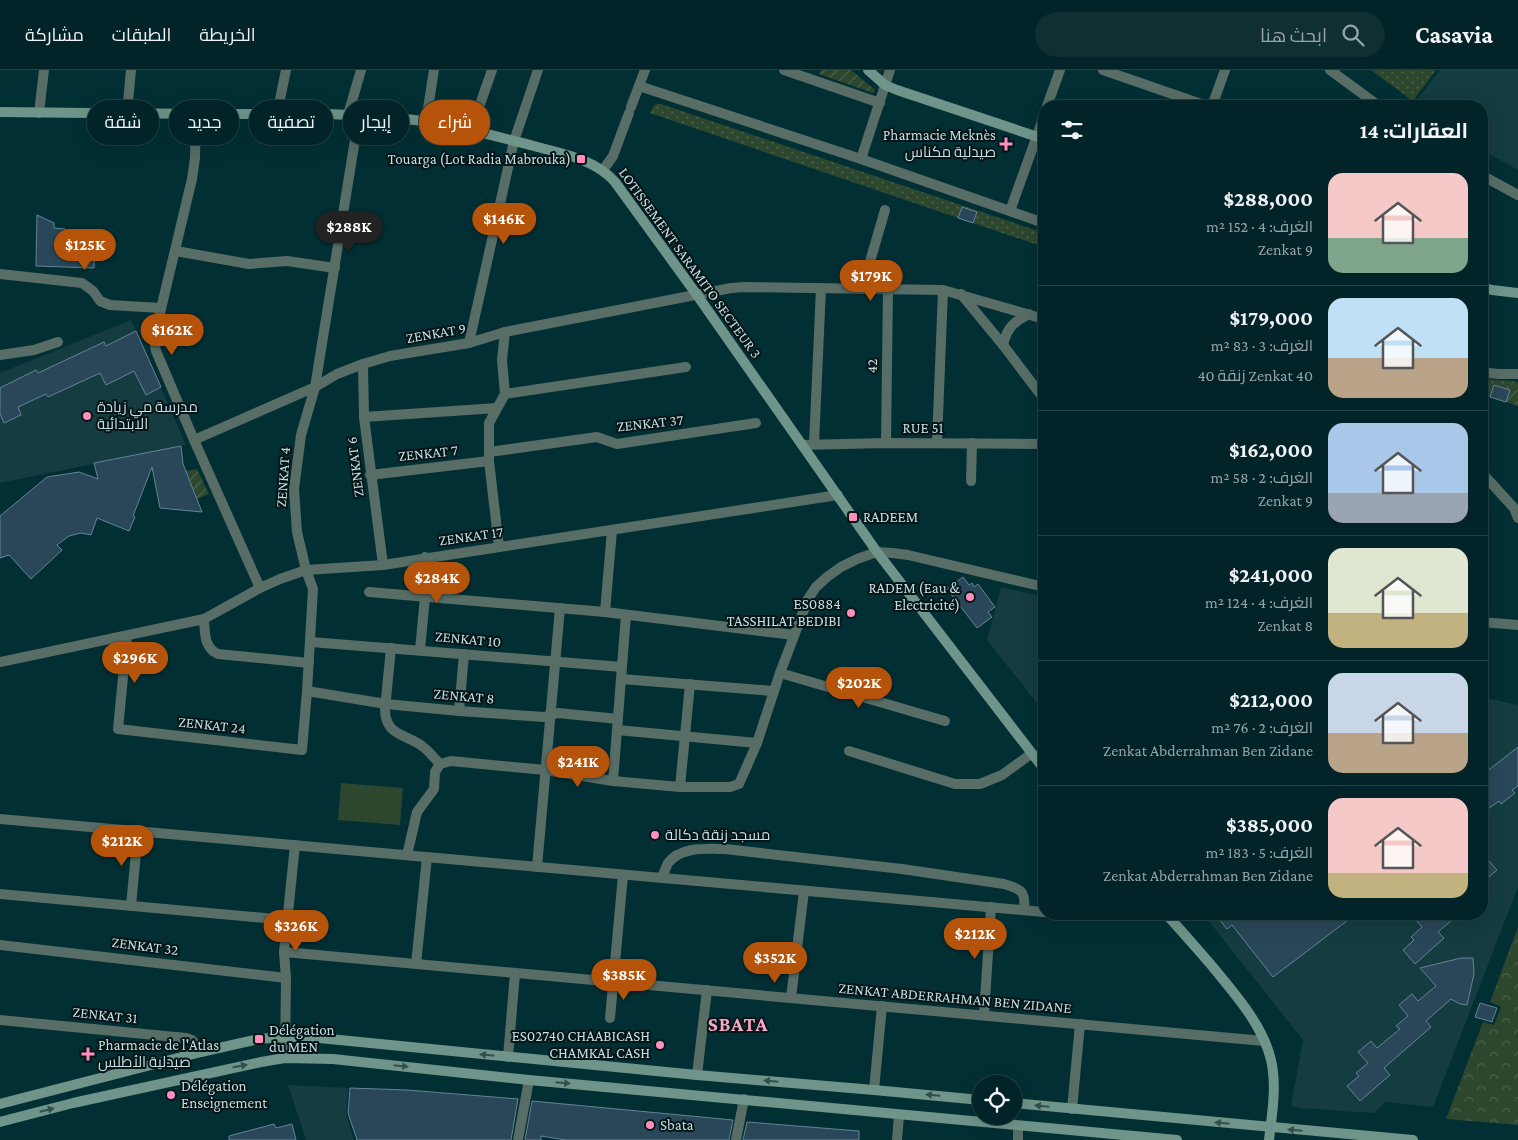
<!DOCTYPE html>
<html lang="ar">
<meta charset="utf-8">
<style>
body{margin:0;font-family:"Crimson Pro",Cairo,serif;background:#102f33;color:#f1f3f6;direction:rtl;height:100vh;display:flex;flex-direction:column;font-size:19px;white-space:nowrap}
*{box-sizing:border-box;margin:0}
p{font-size:16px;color:#96a4a7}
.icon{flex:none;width:28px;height:28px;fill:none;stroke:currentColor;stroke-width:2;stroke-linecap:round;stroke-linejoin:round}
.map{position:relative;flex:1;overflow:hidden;direction:ltr}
.sheet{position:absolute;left:1038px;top:30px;width:450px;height:820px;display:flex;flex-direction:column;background:#022327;border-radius:20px;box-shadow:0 5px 20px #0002,0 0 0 1px #234044;direction:rtl}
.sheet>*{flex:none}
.banner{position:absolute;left:15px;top:30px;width:475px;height:45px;direction:rtl;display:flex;gap:10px}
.fabs{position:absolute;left:972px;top:1005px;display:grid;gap:10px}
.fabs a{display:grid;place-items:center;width:50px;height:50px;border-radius:50%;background:#022327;box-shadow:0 5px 20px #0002,0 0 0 1px #234044;font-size:25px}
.price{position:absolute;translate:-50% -42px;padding:0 11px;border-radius:18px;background:#b45309;color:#fff;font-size:16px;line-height:32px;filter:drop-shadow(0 1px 2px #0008)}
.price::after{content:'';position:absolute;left:50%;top:30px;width:15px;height:11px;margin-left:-8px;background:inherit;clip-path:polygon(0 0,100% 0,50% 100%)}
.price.current{background:#222;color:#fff}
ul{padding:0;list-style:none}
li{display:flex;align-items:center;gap:15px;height:125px;padding:0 20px}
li+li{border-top:1px solid #234044}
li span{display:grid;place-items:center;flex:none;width:140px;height:100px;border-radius:15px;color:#555}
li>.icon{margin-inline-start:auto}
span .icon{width:60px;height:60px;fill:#fffc;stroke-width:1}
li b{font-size:21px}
h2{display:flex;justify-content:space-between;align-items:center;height:60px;padding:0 20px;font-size:21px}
.tag{padding:0 18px;border-radius:22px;background:#022327;box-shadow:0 5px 20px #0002,0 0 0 1px #234044;font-size:18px;line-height:45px}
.tag.current{background:#b45309;color:#fff}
header{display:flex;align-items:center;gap:30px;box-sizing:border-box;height:70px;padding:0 25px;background:#022327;border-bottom:1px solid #234044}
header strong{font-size:24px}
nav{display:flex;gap:28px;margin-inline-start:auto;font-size:18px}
.search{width:350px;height:45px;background:#102f33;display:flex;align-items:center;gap:12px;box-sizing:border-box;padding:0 18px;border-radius:28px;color:#96a4a7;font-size:19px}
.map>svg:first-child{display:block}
.built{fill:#143c41}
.grass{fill:url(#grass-dots)}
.forest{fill:url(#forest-crowns)}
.garden{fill:url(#garden-furrows)}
.pitch{fill:#2d472e}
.building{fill:#294758;stroke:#648497}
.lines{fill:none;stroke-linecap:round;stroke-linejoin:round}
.street{stroke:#576d66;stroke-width:10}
.secondary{stroke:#6f9489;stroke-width:10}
.oneway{fill:#344e4a}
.poi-dot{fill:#ff8ebb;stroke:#041517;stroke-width:2}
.labels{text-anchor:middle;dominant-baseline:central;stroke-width:4;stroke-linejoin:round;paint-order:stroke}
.poi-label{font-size:15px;fill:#c8dee0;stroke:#041517;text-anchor:start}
.street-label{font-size:15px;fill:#c8dee0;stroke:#041517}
.district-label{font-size:20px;font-weight:bold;letter-spacing:1px;fill:#f6a7c4;stroke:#041517}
</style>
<header>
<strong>Casavia</strong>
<div class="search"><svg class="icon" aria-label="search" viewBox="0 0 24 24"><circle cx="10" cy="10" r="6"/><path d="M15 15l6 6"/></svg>ابحث هنا</div>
<nav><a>الخريطة</a><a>الطبقات</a><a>مشاركة</a></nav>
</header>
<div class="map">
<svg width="1518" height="1070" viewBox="0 0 1518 1070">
<defs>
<pattern id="grass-dots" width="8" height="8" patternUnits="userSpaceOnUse" patternTransform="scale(1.25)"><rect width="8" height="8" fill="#2d472e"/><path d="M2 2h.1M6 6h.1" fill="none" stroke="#4a614c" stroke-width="1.8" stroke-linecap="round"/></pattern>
<pattern id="forest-crowns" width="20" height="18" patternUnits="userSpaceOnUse" patternTransform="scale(1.25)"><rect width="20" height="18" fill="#2d472e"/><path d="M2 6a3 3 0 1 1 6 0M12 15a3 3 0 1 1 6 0" fill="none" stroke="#4a614c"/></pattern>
<pattern id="garden-furrows" width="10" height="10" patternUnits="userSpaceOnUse" patternTransform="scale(1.25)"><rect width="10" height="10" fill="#2d472e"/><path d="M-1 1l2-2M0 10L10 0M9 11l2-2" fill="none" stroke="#4a614c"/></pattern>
</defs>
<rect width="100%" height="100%" fill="#022f34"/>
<g class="built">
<path d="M1440,0h78v100l-37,-21v-43h-69z"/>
<path d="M131,250l55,125 -186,38v-110z"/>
<path d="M1001,517l43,10v115l-57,-72z"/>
<path d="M1481,627l37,8v182l-85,220 -47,-5 -12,11 -74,-5 -9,-2 12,-66 -100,-126h278z"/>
<path d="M288,1015l60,3 -2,26 8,26h-48z"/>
</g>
<g class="grass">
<path d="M1371,0h65l-23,31z"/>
<path d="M657,34h4l383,129v14l-71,-24 4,-11 -14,-5 -5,11 -308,-105 4,-7z"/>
<path d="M1481,309l31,2 -2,9 -16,-5 -4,12 -9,-3z"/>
</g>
<path class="forest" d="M1518,857v198l-72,-6 37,-97 11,3 7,-18 -11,-5z"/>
<g class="garden">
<path d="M821,0h30l24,20 -2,3 -54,-19z"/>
<path d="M1512,311l6,1v24l-12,-4z"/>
<path d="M197,399l12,25 -12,5 -11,-28z"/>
</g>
<path class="pitch" d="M341,713l62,5 -3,37 -62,-5z"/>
<g class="building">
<path d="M962,137l15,5 -4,11 -15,-5z"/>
<path d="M37,145l17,8v5l11,1v9l30,1 -1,29 -58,-2z"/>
<path d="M136,261l25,56 -15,8 -12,-24 -28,14 -6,-12 -52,24 -2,-3 -28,13 3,8 -17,8 -4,-9v-26l36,-18 2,3 66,-31 2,4z"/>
<path d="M1494,315l16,5 -4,12 -16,-5z"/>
<path d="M181,376l2,18 19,48 -42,-4 -8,-41 -19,49 2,1 -6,14 -32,-13 -6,17 -10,-2 -12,3 -12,9 5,5 -31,29 -22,-24 -9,3v-42l47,-39 32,-5 19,7 -4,-16z"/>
<path d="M963,507l6,8 3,-2 2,4 4,-3 17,23 -7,5 4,5 -15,11 -30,-39z"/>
<path d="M1518,677v39l-6,4 3,3 -14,11 -2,-3 -18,13v-38z"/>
<path d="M1481,782l16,18 -16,14z"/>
<path d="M1215,844h141l-83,63 -41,-52 -5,4z"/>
<path d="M1411,844h48l-21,18 6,6 -29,26 -12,-14 11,-10 -3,-3 11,-10z"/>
<path d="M1461,888h12l1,16 -7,31 -7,-1 -9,-5 -25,22 5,6 -47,41 6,7 -30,26 -13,-15 12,-10 -3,-3 12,-10 -10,-11 13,-11 6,7 23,-19 -4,-3 12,-10 -9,-11 13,-11 6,7 18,-15 -16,-18z"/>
<path d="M1480,933l17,5 -5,14 -17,-5z"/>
<path d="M350,1018l57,2 111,9 -7,41h-154l-9,-27z"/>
<path d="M532,1031l201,19 -4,20h-163l-25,-4v4h-16z"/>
<path d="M747,1052l112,9v9h-116z"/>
<path d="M274,1054l2,4 16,-4 4,16h-67v-4z"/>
</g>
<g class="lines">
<g class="street">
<path d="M784,0l96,33"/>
<path d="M1103,0l104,36"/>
<path d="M1330,0l49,36"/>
<path d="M639,16l222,73 183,64"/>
<path d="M1047,36l13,-36"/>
<path d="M1212,36l13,-36"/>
<path d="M631,37l14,-37"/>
<path d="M39,43l5,-43"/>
<path d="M127,43l4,-43"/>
<path d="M196,44l-1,44 -3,21 -38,159 2,13 38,89 66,148"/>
<path d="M277,44l9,-44"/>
<path d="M348,45l13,-45"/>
<path d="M426,51l8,-51"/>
<path d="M471,60l21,-60"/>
<path d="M861,89l29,-89"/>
<path d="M603,100l10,-14 16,-43"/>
<path d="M1481,105l37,20"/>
<path d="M1010,141l34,-95"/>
<path d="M176,181l73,13 38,-3 48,7"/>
<path d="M0,204l82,9 11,8 7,10 10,4 51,3"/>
<path d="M862,219l23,-79"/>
<path d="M961,224l42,51 41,54"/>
<path d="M469,273l45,-202 24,-71"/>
<path d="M1003,275c4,-18 11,-23 26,-31"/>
<path d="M0,285l34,-5 24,-8"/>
<path d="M363,294l1,53 19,148"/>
<path d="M1481,302l17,2h20"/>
<path d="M505,324l181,-27"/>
<path d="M364,347l133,-9"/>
<path d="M194,370l121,-53 22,-13 26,-10 27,-8 79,-13 36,-11 226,-44 14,-1 198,3 101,29"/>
<path d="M937,372l6,-152"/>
<path d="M886,373l2,-154"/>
<path d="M814,374l7,-156"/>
<path d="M802,375l84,-2 158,1"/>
<path d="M489,382l108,-15 20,7 139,-21"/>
<path d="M1481,402l33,36 4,10"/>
<path d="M370,405l119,-14"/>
<path d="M971,411l1,-38"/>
<path d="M499,477l-10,-86v-38l16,-29 -3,-34 3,-28"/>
<path d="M369,522l236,20 189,23"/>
<path d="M605,542l7,-82"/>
<path d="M204,549c1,14 0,29 14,35l91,9"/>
<path d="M1481,552l37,3"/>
<path d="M127,566l-9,93 184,21 5,-59 6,-102 -7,-19 -9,-38 -3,-43 7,-54 14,-48 44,-272"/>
<path d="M311,572l311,25"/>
<path d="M391,578l-6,61c0,27 21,25 37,37 7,5 12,12 18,18"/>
<path d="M420,580l5,-53v-40"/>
<path d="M0,592l204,-43 56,-31 20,-9 26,-9 77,-5 455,-70"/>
<path d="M780,603l165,48"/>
<path d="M621,609l152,12"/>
<path d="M307,621l79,13 73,7 85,6 14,-4 60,6"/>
<path d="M459,641l5,-57"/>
<path d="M617,660l140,13"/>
<path d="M849,681l106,33h25l22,-9 29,-21"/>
<path d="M613,711l13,-166"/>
<path d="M680,717l10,-103"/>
<path d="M0,749l1044,93"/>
<path d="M407,785l10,-43 17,-23 1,-17 5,-8 11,-3 94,9 68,11 67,6h50l9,-3 18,-41 23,-70 28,-74 8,-12 11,-10 14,-10 16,-8 20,-7 16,1 15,2 128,30 8,1"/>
<path d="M537,797l23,-259"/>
<path d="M662,808c2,-5 4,-11 6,-15 13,-17 39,-14 57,-14l177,20 102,15c17,5 22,7 20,26"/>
<path d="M0,824l287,26"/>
<path d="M131,836l7,-75"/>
<path d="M1063,844l27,2 29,-2"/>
<path d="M0,875l286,33"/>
<path d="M284,882l980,89"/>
<path d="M416,894l11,-107"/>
<path d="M791,928l13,-107"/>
<path d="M984,945l7,-108"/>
<path d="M610,948l13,-143"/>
<path d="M0,950l186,18 6,2 9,12"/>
<path d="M508,987l7,-84"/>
<path d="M285,988l1,-80 -2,-26 11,-107"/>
<path d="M697,1005l10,-85"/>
<path d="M874,1020l8,-84"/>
<path d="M1072,1039l8,-85"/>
<path d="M1018,1056v14"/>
<path d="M518,1070l11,-60"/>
<path d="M736,1070l8,-41"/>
<path d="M897,1070l2,-25"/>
</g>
<g class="secondary">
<path d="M868,0l17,15 12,5 147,49"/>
<path d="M0,42c74,1 149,2 223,2 67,0 134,-2 200,7 38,5 75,16 111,25 29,8 61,13 81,36l82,113 180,257 167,217"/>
<path d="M1481,217l11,3 26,3"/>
<path d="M1166,844c16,17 31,35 46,52 22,27 51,59 59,94 6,26 1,54 -2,80"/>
<path d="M1014,1033l399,37"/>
<path d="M0,1034l201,-52 58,-13 25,-2h25l388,38 177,15 107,10"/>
<path d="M0,1052l73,-19 188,-41 24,-4 48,1 196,21 648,60"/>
</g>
</g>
<defs><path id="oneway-solid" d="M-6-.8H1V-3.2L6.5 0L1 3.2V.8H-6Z" transform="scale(1.25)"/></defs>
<g class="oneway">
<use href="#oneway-solid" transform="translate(487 985) rotate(-174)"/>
<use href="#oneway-solid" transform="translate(240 996) rotate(-11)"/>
<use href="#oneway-solid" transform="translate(401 996) rotate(6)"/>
<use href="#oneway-solid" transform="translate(771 1011) rotate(-175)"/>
<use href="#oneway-solid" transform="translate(563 1013) rotate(5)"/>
<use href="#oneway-solid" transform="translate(933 1025) rotate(-175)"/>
<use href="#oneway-solid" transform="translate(1042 1036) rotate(-175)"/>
<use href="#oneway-solid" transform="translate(47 1040) rotate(-14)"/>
<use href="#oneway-solid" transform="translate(1222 1053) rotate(-174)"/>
<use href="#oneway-solid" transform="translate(1295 1060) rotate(-175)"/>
</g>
<g class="poi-dot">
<path d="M1003.5 66.5h5v5h5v5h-5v5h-5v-5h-5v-5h5z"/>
<rect x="576" y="84" width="10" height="10" rx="2.5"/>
<circle cx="87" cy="346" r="5"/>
<rect x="848" y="442" width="10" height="10" rx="2.5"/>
<circle cx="970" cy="527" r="5"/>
<circle cx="851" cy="543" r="5"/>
<circle cx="655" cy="765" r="5"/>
<rect x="254" y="964" width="10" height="10" rx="2.5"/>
<circle cx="660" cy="975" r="5"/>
<path d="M85.5 976.5h5v5h5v5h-5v5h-5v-5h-5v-5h5z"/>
<circle cx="171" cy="1025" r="5"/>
<circle cx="650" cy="1055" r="5"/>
</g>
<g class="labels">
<g class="poi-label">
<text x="996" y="65" text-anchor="end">Pharmacie Meknès<tspan x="996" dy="17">صيدلية مكناس</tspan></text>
<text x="571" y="89" text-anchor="end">Touarga (Lot Radia Mabrouka)</text>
<text x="97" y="337">مدرسة مي زيادة<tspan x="97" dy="17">الابتدائية</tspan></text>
<text x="863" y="447">RADEEM</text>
<text x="960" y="518" text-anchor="end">RADEM (Eau &amp;<tspan x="960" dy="17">Electricité)</tspan></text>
<text x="841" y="534" text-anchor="end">ES0884<tspan x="841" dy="17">TASSHILAT BEDIBI</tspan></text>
<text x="665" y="765">مسجد زنقة دكالة</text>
<text x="269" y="960">Délégation<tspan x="269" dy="17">du MEN</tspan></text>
<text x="650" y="966" text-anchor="end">ES02740 CHAABICASH<tspan x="650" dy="17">CHAMKAL CASH</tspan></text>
<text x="98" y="975">Pharmacie de l'Atlas<tspan x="98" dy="17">صيدلية الأطلس</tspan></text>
<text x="181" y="1016">Délégation<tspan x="181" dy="17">Enseignement</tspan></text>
<text x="660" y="1055">Sbata</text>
</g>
<g class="street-label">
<text transform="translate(690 193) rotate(54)">LOTISSEMENT SARAMITO SECTEUR 3</text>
<text transform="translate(436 263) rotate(-10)">ZENKAT 9</text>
<text transform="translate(872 296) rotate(-89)">42</text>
<text transform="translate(650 353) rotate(-6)">ZENKAT 37</text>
<text x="923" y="358">RUE 51</text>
<text transform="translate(428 383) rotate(-6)">ZENKAT 7</text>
<text transform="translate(355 397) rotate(-97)">ZENKAT 6</text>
<text transform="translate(283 407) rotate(-86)">ZENKAT 4</text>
<text transform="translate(471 466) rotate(-8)">ZENKAT 17</text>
<text transform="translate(468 569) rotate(5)">ZENKAT 10</text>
<text transform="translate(464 626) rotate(5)">ZENKAT 8</text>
<text transform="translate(212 655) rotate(6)">ZENKAT 24</text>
<text transform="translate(145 876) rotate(7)">ZENKAT 32</text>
<text transform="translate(955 928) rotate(5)">ZENKAT ABDERRAHMAN BEN ZIDANE</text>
<text transform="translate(105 945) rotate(6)">ZENKAT 31</text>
</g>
<g class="district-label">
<text x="738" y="954">SBATA</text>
</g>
</g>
</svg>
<div class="fabs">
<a><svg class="icon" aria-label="locate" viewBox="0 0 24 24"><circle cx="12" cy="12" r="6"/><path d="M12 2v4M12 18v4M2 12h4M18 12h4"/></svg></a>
</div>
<b class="price" style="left:504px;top:175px">$146K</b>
<b class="price current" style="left:349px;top:183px">$288K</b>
<b class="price" style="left:85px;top:201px">$125K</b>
<b class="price" style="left:871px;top:232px">$179K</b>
<b class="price" style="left:172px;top:286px">$162K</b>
<b class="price" style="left:437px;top:534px">$284K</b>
<b class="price" style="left:135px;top:614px">$296K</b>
<b class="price" style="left:859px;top:639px">$202K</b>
<b class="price" style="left:578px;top:718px">$241K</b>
<b class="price" style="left:122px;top:797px">$212K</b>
<b class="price" style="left:296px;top:882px">$326K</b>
<b class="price" style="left:975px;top:890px">$212K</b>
<b class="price" style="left:775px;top:914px">$352K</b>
<b class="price" style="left:624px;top:931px">$385K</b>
<div class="banner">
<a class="tag current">شراء</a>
<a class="tag">إيجار</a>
<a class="tag">تصفية</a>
<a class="tag">جديد</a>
<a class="tag">شقة</a>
</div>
<section class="sheet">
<h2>العقارات: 14<svg class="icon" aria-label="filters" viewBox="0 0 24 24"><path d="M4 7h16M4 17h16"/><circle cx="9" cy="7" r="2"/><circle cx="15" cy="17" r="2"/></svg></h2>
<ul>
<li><span style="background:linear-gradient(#f6c9c9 65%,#7fa58c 0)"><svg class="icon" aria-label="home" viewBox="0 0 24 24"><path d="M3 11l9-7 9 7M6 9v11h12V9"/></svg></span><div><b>$288,000</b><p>الغرف: 4 · 152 m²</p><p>Zenkat 9</p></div></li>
<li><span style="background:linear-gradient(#bfe0f5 60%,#b9a48a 0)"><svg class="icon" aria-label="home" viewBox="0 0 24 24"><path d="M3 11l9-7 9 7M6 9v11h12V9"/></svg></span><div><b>$179,000</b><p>الغرف: 3 · 83 m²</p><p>Zenkat 40 زنقة 40</p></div></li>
<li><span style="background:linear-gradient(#a9c7e8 70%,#9aa5b1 0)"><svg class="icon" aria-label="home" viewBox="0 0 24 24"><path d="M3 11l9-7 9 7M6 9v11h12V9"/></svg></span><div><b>$162,000</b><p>الغرف: 2 · 58 m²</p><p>Zenkat 9</p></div></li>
<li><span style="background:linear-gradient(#dfe7d0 65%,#c2b280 0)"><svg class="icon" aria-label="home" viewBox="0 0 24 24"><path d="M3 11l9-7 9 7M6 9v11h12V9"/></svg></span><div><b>$241,000</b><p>الغرف: 4 · 124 m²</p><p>Zenkat 8</p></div></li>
<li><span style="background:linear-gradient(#c9d6e8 60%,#b9a48a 0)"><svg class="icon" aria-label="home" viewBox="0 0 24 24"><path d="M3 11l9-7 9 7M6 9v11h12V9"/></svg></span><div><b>$212,000</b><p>الغرف: 2 · 76 m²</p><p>Zenkat Abderrahman Ben Zidane</p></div></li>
<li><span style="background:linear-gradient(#f6c9c9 75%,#c2b280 0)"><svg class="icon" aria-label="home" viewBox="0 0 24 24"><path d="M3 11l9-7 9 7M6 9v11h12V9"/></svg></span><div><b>$385,000</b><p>الغرف: 5 · 183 m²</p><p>Zenkat Abderrahman Ben Zidane</p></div></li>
</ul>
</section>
</div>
